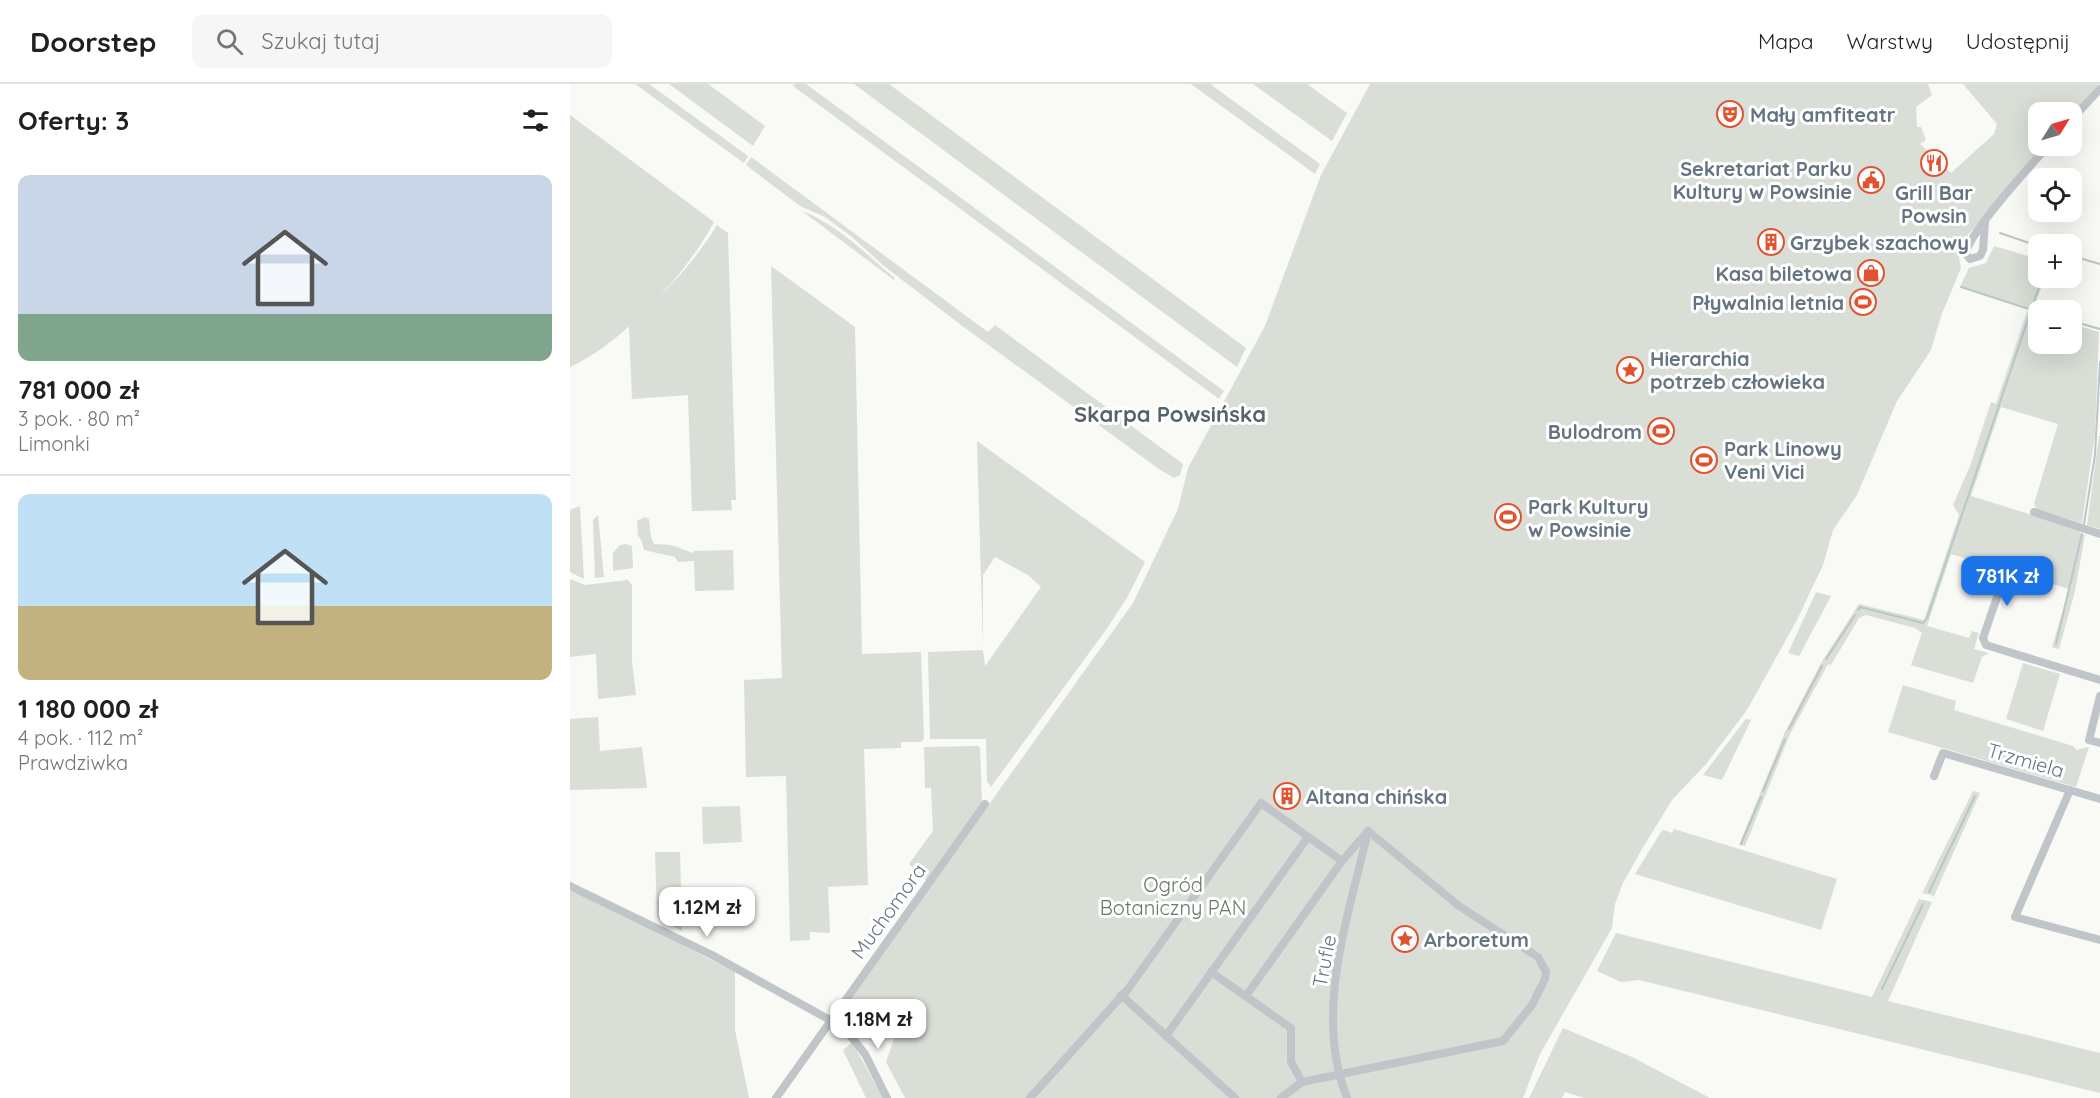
<!DOCTYPE html>
<html lang="pl">
<meta charset="utf-8">
<style>
body{margin:0;font-family:Quicksand,sans-serif;background:#f6f6f6;color:#202124;height:100vh;display:flex;flex-direction:column;font-size:22px;white-space:nowrap}
*{box-sizing:border-box;margin:0}
p{font-size:20px;color:#757577}
.icon{flex:none;width:33px;height:33px;fill:none;stroke:currentColor;stroke-width:2;stroke-linecap:round;stroke-linejoin:round}
.map{position:relative;flex:1;overflow:hidden}
.details{display:flex;flex-direction:column;background:#fff;width:570px}
.details>*{flex:none}
.needle{width:39px;rotate:53deg}
.controls{position:absolute;left:1458px;top:18px;display:grid;gap:12px}
.controls a{display:grid;place-items:center;width:54px;height:54px;border-radius:12px;background:#fff;box-shadow:0 6px 24px #0002;font-size:30px}
.price{position:absolute;translate:-50% -51px;padding:0 14px;border-radius:12px;background:#fff;color:#222;font-size:20px;line-height:39px;filter:drop-shadow(0 2px 3px #0008)}
.price::after{content:'';position:absolute;left:50%;top:36px;width:18px;height:14px;margin-left:-9px;background:inherit;clip-path:polygon(0 0,100% 0,50% 100%)}
.price.selected{background:#1a73e8;color:#fff}
ul{padding:0;list-style:none}
li{display:grid;align-content:center;gap:12px;height:318px;padding:0 18px}
li+li{border-top:2px solid #e0e0e0}
li span{display:grid;place-items:center;height:186px;border-radius:12px;color:#555}
li>.icon{margin-inline-start:auto}
span .icon{width:108px;height:108px;fill:#fffc;stroke-width:1}
li b{font-size:26px}
h2{display:flex;justify-content:space-between;align-items:center;height:72px;padding:0 18px;font-size:26px}
header{display:flex;align-items:center;gap:36px;box-sizing:border-box;height:84px;padding:0 30px;background:#fff;border-bottom:2px solid #e0e0e0}
header strong{font-size:28px}
nav{display:flex;gap:33px;margin-inline-start:auto;font-size:21px}
.search{width:420px;height:54px;background:#f6f6f6;display:flex;align-items:center;gap:15px;box-sizing:border-box;padding:0 21px;border-radius:12px;color:#757577;font-size:22px}
main{display:flex;flex:1;min-height:0}
.map>svg:first-child{display:block}
.green{fill:#d9ded6}
.lines{fill:none;stroke-linecap:round;stroke-linejoin:round}
.stream{stroke:#bac6ca;stroke-width:2}
.street{stroke:#c0c5c9;stroke-width:8}
.labels{text-anchor:middle;dominant-baseline:central;stroke-width:6;stroke-linejoin:round;paint-order:stroke}
.poi-label{font-size:20px;font-weight:bold;fill:#647581;stroke:#fff;text-anchor:start}
.street-label{font-size:20px;fill:#647581;stroke:#fff}
.park-label{font-size:20px;fill:#677963;stroke:#fff}
.quarter-label{font-size:22px;font-weight:bold;fill:#56636c;stroke:#fff}
</style>
<header>
<strong>Doorstep</strong>
<div class="search"><svg class="icon" aria-label="search" viewBox="0 0 24 24"><circle cx="10" cy="10" r="6"/><path d="M15 15l6 6"/></svg>Szukaj tutaj</div>
<nav><a>Mapa</a><a>Warstwy</a><a>Udostępnij</a></nav>
</header>
<main>
<section class="details">
<h2>Oferty: 3<svg class="icon" aria-label="filters" viewBox="0 0 24 24"><path d="M4 7h16M4 17h16"/><circle cx="9" cy="7" r="2"/><circle cx="15" cy="17" r="2"/></svg></h2>
<ul>
<li><span style="background:linear-gradient(#c9d6e8 75%,#7fa58c 0)"><svg class="icon" aria-label="home" viewBox="0 0 24 24"><path d="M3 11l9-7 9 7M6 9v11h12V9"/></svg></span><div><b>781 000 zł</b><p>3 pok. · 80 m²</p><p>Limonki</p></div></li>
<li><span style="background:linear-gradient(#bfe0f5 60%,#c2b280 0)"><svg class="icon" aria-label="home" viewBox="0 0 24 24"><path d="M3 11l9-7 9 7M6 9v11h12V9"/></svg></span><div><b>1 180 000 zł</b><p>4 pok. · 112 m²</p><p>Prawdziwka</p></div></li>
</ul>
</section>
<div class="map">
<svg width="1530" height="1014" viewBox="0 0 1530 1014">
<rect width="100%" height="100%" fill="#f9f9f6"/>
<g class="green">
<path d="M65,0h14l99,72 -4,7z"/>
<path d="M99,0h39l57,42 -12,20z"/>
<path d="M225,0h11l418,307 -5,8 -426,-313z"/>
<path d="M284,0h35l357,264 -9,19z"/>
<path d="M621,0h19l110,80 -5,10z"/>
<path d="M683,0h54l40,29 -15,28z"/>
<path d="M800,0h558l4,11 -16,12 1,20h4l5,13 -6,4 31,29 43,-39 3,-10 -34,-40h136l-27,30 -34,-2v34h5l-81,96 -4,9 3,17 -20,48 -10,34 -34,51 -40,94 -24,35 -10,35 -26,55 -50,90 -41,54 -34,36 -30,49 -19,34 -8,21 -3,24 -72,126 -17,44h-618l-19,-36 8,-23 -7,-14 -12,-8 -18,5 -15,-12 291,-407 45,-94 10,-41 77,-142 56,-151z"/>
<path d="M0,31l144,107c-28,52 -90,120 -144,145z"/>
<path d="M181,73l237,175 7,-7 188,139 -3,11 -6,3 -15,-9 -198,-144 -77,-59 -32,-29 -27,-20 -25,-11 -54,-41z"/>
<path d="M232,127c37,14 63,43 93,67l-1,2z"/>
<path d="M147,141l11,8 8,267h-5l1,10 -40,1 -4,-116 -56,4 -3,-73c33,-31 64,-61 88,-101z"/>
<path d="M1424,162l44,13v19h7l-13,34 6,2v30h34v-20l27,8 -4,102 -13,89 -45,-13 -3,-6 24,-80 -57,-17 -30,89 110,34 -1,3 5,2 -10,56 -16,58 -7,-2 17,-58 -118,-35 -24,72 42,12 3,-7 7,2 -5,16 15,4 -7,4 -9,26 -62,-18 11,-32 -7,-5 -49,-13 -7,3 -28,47 -3,-1 -38,70 -45,112 -6,-1 46,-113 36,-69 38,-59 65,16 35,-105 -6,-10 17,-39 21,-64 5,2 32,-95 -68,-22 9,-19 17,-5z"/>
<path d="M201,182l84,61 7,327 59,-2 3,87 -3,3h-20v6l-37,1 4,136 -40,2 2,46 -20,-1v8l-20,1 -4,-165 -40,1 -2,-97 38,-2z"/>
<path d="M1529,352h1v93l-13,-4z"/>
<path d="M407,357l168,121 -17,34 -20,31 -117,160 -4,-6 -1,-42h-56l-2,-87 55,-2 2,16 56,-79 -13,-12 -33,-18 -12,18v71z"/>
<path d="M10,422l4,73 -14,-7v-62z"/>
<path d="M28,431l6,62 -9,1 -2,-58z"/>
<path d="M75,433l4,2 2,18 3,7 17,1 22,8 1,-2 39,-1 1,40 -39,1 -1,-30 -16,1 -3,-5 -31,-7 -3,-11 -3,-3 -1,-15z"/>
<path d="M56,460l6,2 1,22 -20,3v-18l7,-8z"/>
<path d="M0,495l15,6 43,-5 4,5v76l4,34 -38,4 -2,-45 -26,3z"/>
<path d="M1246,508l15,4 -32,60 -11,-3z"/>
<path d="M1453,579l37,11 -17,57 -37,-12z"/>
<path d="M1333,601l53,16 -2,9 119,36 4,4 12,-3 -13,40 -188,-55z"/>
<path d="M28,633l2,34 42,-4 5,41 -77,2v-71z"/>
<path d="M1176,635l5,1 -29,60 -19,-5z"/>
<path d="M408,662l2,2 2,54 -56,78 -17,-16 24,-33 -2,-43h-6l-1,-41z"/>
<path d="M1403,707l7,2 -46,103 -12,-3z"/>
<path d="M170,722l2,36 -39,2 -1,-37z"/>
<path d="M1104,745l163,50 -16,51 -186,-56 26,-42 3,-2 8,3z"/>
<path d="M85,768h25l2,79 -25,-13z"/>
<path d="M0,807l33,13 132,68v58l14,68h-179z"/>
<path d="M1349,815l13,3 -44,99 212,52v40l-461,-113 -18,2 -24,-11 19,-38 256,64z"/>
<path d="M993,944l69,29 78,41h-126l-19,-6 -3,6h-33z"/>
<path d="M282,958l31,56h-17l-23,-48z"/>
</g>
<g class="lines">
<g class="stream">
<path d="M1430,149l38,13"/>
<path d="M1502,172l28,8"/>
<path d="M1391,203l77,25"/>
<path d="M1502,237l28,8"/>
<path d="M1514,440l11,-69 5,-93"/>
<path d="M1288,526l2,-3 63,16 4,-5 115,-340"/>
<path d="M1486,560l26,-110"/>
<path d="M1256,575l29,-44"/>
<path d="M1219,645l33,-63"/>
<path d="M1193,707l22,-52"/>
<path d="M1171,760l20,-47"/>
<path d="M1359,808l46,-96"/>
<path d="M1312,905l41,-85"/>
</g>
<g class="street">
<path d="M1502,35l28,-30"/>
<path d="M1415,138l-2,28 -3,6 -10,3 -4,-5c1,-20 66,-90 82,-108"/>
<path d="M1464,428l66,22"/>
<path d="M1435,490l-22,64 3,7 114,35"/>
<path d="M1530,612l-11,44 11,3"/>
<path d="M1364,692l9,-23 157,46"/>
<path d="M1500,706l-55,127 85,23"/>
<path d="M0,802l142,69 118,65 19,14 16,20 22,44"/>
<path d="M641,888l80,56v34l11,20"/>
<path d="M551,911l114,103"/>
<path d="M676,912l96,-135 26,-30"/>
<path d="M596,952l142,-199"/>
<path d="M206,1014l209,-294"/>
<path d="M460,1014l98,-109 133,-186 81,58"/>
<path d="M711,1014l21,-16 201,-41 29,-36 13,-26 1,-7 -8,-15 -79,-51 -91,-75"/>
<path d="M777,1014c-34,-86 2,-182 21,-267"/>
</g>
</g>
<defs>
<symbol id="theatre-ring" viewBox="-11 -11 22 22"><circle r="9.5" fill="#fff" stroke="#e1532f" stroke-width="1.5"/><path d="M-5-5.5Q0-4 5-5.5V0Q5 5 0 6Q-5 5-5 0ZM-3.3-2.5H-1v1.5H-3.3ZM1-2.5H3.3v1.5H1ZM-2.8 1Q0 5.5 2.8 1Z" fill="#e1532f"/></symbol>
<symbol id="restaurant-ring" viewBox="-11 -11 22 22"><circle r="9.5" fill="#fff" stroke="#e1532f" stroke-width="1.5"/><path d="M-5-6h1v4h1v-4h1v4h1v-4h1v5L-1.5 .5V6h-2V.5L-5-1ZM5-6V6H3V1.5H1.5Q1.5-4 5-6Z" fill="#e1532f"/></symbol>
<symbol id="civic-ring" viewBox="-11 -11 22 22"><circle r="9.5" fill="#fff" stroke="#e1532f" stroke-width="1.5"/><path d="M-.6-6.5H3V-4.5H.6V-3L4-1V1h2V6H-6V1h2V-1L-.6-3ZM-1.2 2.5V6h2.4V2.5Z" fill="#e1532f"/></symbol>
<symbol id="building-ring" viewBox="-11 -11 22 22"><circle r="9.5" fill="#fff" stroke="#e1532f" stroke-width="1.5"/><path d="M-4-6H4V6H1V3H-1V6H-4ZM-2.5-4.3h1.7v1.8h-1.7ZM.8-4.3h1.7v1.8H.8ZM-2.5-1h1.7V.8h-1.7ZM.8-1h1.7V.8H.8Z" fill="#e1532f"/></symbol>
<symbol id="shop-ring" viewBox="-11 -11 22 22"><circle r="9.5" fill="#fff" stroke="#e1532f" stroke-width="1.5"/><path d="M-5-2.5h2.3a2.7 3.5 0 0 1 5.4 0H5L5.5 6h-11ZM-1.5-2.5h3a1.5 2.3 0 0 0-3 0Z" fill="#e1532f"/></symbol>
<symbol id="stadium-ring" viewBox="-11 -11 22 22"><circle r="9.5" fill="#fff" stroke="#e1532f" stroke-width="1.5"/><path d="M0-5a6.5 5 0 1 0 0 10a6.5 5 0 1 0 0-10ZM-3.5-1.8h7v3.6h-7Z" fill="#e1532f"/></symbol>
<symbol id="sight-ring" viewBox="-11 -11 22 22"><circle r="9.5" fill="#fff" stroke="#e1532f" stroke-width="1.5"/><path d="M0-6L1.8-2.2L6-1.7L2.9 1.2L3.7 5.4L0 3.3L-3.7 5.4L-2.9 1.2L-6-1.7L-1.8-2.2Z" fill="#e1532f"/></symbol>
</defs>
<g fill-rule="evenodd">
<use href="#theatre-ring" x="1145" y="15" width="30" height="30"/>
<use href="#restaurant-ring" x="1349" y="64" width="30" height="30"/>
<use href="#civic-ring" x="1286" y="81" width="30" height="30"/>
<use href="#building-ring" x="1186" y="143" width="30" height="30"/>
<use href="#shop-ring" x="1286" y="174" width="30" height="30"/>
<use href="#stadium-ring" x="1278" y="203" width="30" height="30"/>
<use href="#sight-ring" x="1045" y="271" width="30" height="30"/>
<use href="#stadium-ring" x="1076" y="332" width="30" height="30"/>
<use href="#stadium-ring" x="1119" y="361" width="30" height="30"/>
<use href="#stadium-ring" x="923" y="418" width="30" height="30"/>
<use href="#building-ring" x="702" y="697" width="30" height="30"/>
<use href="#sight-ring" x="820" y="840" width="30" height="30"/>
</g>
<g class="labels">
<g class="poi-label">
<text x="1180" y="30">Mały amfiteatr</text>
<text x="1282" y="84" text-anchor="end">Sekretariat Parku<tspan x="1282" dy="23">Kultury w Powsinie</tspan></text>
<text x="1364" y="108" text-anchor="middle">Grill Bar<tspan x="1364" dy="23">Powsin</tspan></text>
<text x="1220" y="158">Grzybek szachowy</text>
<text x="1282" y="189" text-anchor="end">Kasa biletowa</text>
<text x="1274" y="218" text-anchor="end">Pływalnia letnia</text>
<text x="1080" y="274">Hierarchia<tspan x="1080" dy="23">potrzeb człowieka</tspan></text>
<text x="1072" y="347" text-anchor="end">Bulodrom</text>
<text x="1154" y="364">Park Linowy<tspan x="1154" dy="23">Veni Vici</tspan></text>
<text x="958" y="422">Park Kultury<tspan x="958" dy="23">w Powsinie</tspan></text>
<text x="736" y="712">Altana chińska</text>
<text x="854" y="855">Arboretum</text>
</g>
<g class="street-label">
<text transform="translate(1456 676) rotate(16)">Trzmiela</text>
<text transform="translate(318 827) rotate(-54)">Muchomora</text>
<text transform="translate(754 877) rotate(-79)">Trufle</text>
</g>
<g class="park-label">
<text x="603" y="800">Ogród<tspan x="603" dy="23">Botaniczny PAN</tspan></text>
</g>
<g class="quarter-label">
<text x="600" y="330">Skarpa Powsińska</text>
</g>
</g>
</svg>
<div class="controls">
<a><svg class="needle" viewBox="-14 -14 28 28"><path d="M0-13l5 13h-10z" fill="#e53935"/><path d="M0 13l5-13h-10z" fill="#757577"/></svg></a>
<a><svg class="icon" aria-label="locate" viewBox="0 0 24 24"><circle cx="12" cy="12" r="6"/><path d="M12 2v4M12 18v4M2 12h4M18 12h4"/></svg></a>
<a>+</a>
<a>−</a>
</div>
<b class="price selected" style="left:1437px;top:523px">781K zł</b>
<b class="price" style="left:137px;top:854px">1.12M zł</b>
<b class="price" style="left:308px;top:966px">1.18M zł</b>
</div>
</main>
